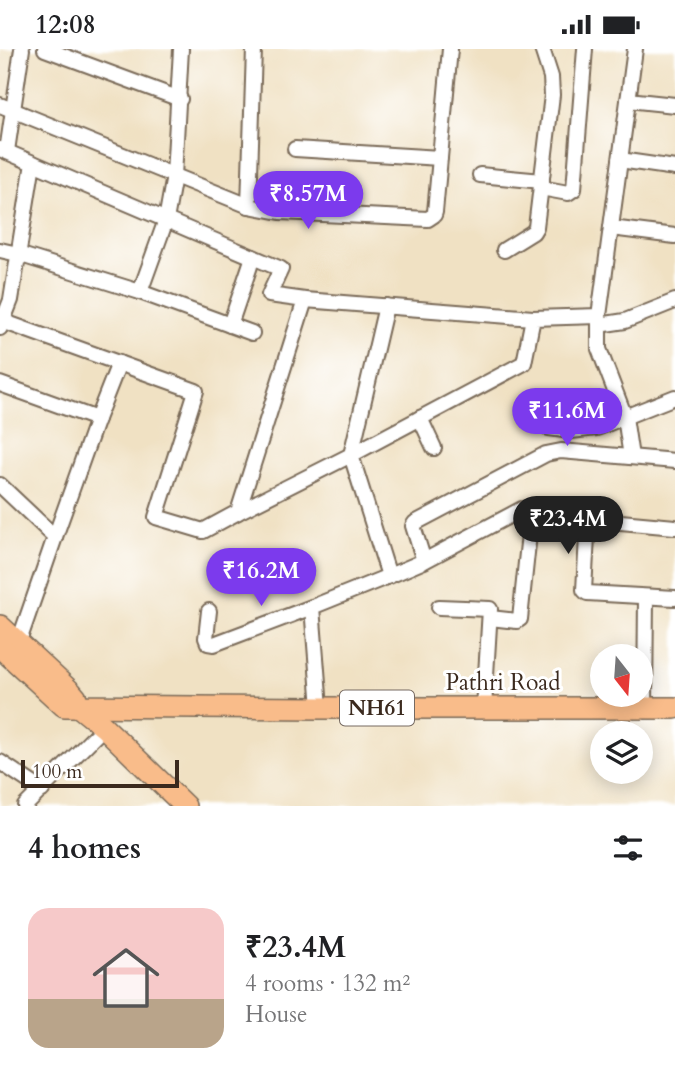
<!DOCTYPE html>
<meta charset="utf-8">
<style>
body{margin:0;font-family:Cardo,serif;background:#f2f2f2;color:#202124;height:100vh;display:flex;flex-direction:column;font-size:26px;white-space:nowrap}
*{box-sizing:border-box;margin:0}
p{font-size:23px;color:#757577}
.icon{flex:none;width:38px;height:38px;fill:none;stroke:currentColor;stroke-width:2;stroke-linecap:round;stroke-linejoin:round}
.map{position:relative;height:757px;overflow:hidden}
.details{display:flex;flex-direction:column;background:#fff;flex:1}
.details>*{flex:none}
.needle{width:46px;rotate:163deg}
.tools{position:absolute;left:590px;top:595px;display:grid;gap:14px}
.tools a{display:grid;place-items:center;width:63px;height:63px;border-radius:50%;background:#fff;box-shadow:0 4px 18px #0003;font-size:35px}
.scale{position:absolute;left:21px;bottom:18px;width:158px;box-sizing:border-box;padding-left:7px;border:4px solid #3b2a1e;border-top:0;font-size:19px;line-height:24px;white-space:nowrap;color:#3b2a1e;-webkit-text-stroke:5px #fff;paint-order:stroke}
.price{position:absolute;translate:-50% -60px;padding:0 16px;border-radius:24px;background:#7c3aed;color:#fff;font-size:23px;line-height:46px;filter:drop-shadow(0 2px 4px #0008)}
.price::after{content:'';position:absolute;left:50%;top:42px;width:21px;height:16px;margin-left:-10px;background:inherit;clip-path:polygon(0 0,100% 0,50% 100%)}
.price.selected{background:#222;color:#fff}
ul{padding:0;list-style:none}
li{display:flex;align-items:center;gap:21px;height:175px;padding:0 28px}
li span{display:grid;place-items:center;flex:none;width:196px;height:140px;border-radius:21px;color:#555}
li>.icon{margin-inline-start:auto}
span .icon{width:84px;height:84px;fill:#fffc;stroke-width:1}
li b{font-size:30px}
h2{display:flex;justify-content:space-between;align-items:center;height:84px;padding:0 28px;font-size:30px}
.status{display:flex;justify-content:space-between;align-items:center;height:49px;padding:0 35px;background:#fff;direction:ltr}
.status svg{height:19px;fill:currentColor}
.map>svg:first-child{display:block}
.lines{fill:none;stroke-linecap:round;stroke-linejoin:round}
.minor-casing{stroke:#7a6a58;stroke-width:18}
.highway-casing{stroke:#7a6a58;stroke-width:24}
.minor{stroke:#fff;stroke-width:14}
.highway{stroke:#f9bc8a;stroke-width:21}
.labels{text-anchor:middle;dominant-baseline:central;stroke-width:6;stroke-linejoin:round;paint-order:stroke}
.shield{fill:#fff;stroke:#766a62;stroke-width:2}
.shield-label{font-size:21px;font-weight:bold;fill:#3b2a1e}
.street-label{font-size:23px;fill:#3b2a1e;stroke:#fff}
</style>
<div class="status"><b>12:08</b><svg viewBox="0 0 49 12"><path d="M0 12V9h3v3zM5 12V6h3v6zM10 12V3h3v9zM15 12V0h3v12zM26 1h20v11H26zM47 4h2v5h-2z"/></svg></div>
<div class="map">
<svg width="675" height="757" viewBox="0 0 675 757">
<rect width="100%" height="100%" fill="#fff"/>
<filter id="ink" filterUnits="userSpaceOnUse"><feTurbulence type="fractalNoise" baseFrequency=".0143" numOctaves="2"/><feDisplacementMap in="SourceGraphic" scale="14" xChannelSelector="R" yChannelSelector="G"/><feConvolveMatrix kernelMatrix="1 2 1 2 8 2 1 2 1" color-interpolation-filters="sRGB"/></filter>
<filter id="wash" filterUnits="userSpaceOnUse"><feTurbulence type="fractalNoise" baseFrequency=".00686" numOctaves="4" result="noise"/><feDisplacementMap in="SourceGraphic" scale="28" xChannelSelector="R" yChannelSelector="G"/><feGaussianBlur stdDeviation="1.57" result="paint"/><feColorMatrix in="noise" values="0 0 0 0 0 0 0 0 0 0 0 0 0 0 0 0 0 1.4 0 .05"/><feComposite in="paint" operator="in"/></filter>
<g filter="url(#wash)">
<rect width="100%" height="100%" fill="#f0e1c3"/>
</g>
<g filter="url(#ink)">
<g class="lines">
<defs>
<g id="minor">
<path d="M45,0l135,50"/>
<path d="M628,51l47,5"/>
<path d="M0,56l249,101 31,6 148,7 6,-4 1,-3 15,-163"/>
<path d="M0,100l33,14 -22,137 -11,28"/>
<path d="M295,100l145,9"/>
<path d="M7,102l15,-102"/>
<path d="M620,111l55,8"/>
<path d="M480,126l62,6"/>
<path d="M541,139l27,5 6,-4 11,-140"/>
<path d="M249,157l5,-157"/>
<path d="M611,179l64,8"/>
<path d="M0,201l18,4 122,38 112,41"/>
<path d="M504,201l29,-18 3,-5 16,-132 -1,-18 -9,-28"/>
<path d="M140,243l26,-72 8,-44 7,-127"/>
<path d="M305,251l228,18"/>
<path d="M599,267v33l26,68 6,40"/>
<path d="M2,272l194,70 -40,126 47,14 35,-19 67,-212 -36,-5 12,-26 -248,-106"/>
<path d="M230,276l23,-68"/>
<path d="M599,276l26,-4 50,-20"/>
<path d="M0,335l97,35"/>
<path d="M534,354l15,25 22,3 26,-3 78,-31"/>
<path d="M420,369l14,30"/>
<path d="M351,406l173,-92 9,-45 66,-2 36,-267"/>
<path d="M351,406l35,-149"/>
<path d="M0,436l55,52 -37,107"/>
<path d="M238,463l113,-57 38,121 -77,31 8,101"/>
<path d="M675,478l-87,-8 -4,71 3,3 88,5"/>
<path d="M55,488l42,-118 22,-56"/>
<path d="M424,512l-11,-35 2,-3 131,-69 15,-3 114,10"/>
<path d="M389,527l35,-15 98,-52 5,-1 4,7 -11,104 -3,2 -27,-3"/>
<path d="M439,558l51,2 -6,99"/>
<path d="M209,562l-3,27 2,5 6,1 98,-37"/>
<path d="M645,659l1,-111"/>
<path d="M0,713l42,28"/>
<path d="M25,757l79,-79"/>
</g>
<g id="highway">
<path d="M0,577l71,66 5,6 2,8 26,21 81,79"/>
<path d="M0,598l64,59 256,2h355"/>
</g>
</defs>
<use href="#minor" class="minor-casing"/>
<use href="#highway" class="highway-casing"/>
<use href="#minor" class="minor"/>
<use href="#highway" class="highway"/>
</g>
</g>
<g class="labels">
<rect class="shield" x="340" y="641.5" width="74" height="35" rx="5"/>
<g class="shield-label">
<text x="377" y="659">NH61</text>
</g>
<g class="street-label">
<text x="503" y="633">Pathri Road</text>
</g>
</g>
</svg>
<div class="tools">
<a><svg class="needle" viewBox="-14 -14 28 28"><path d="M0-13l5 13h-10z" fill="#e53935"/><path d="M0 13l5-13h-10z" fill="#757577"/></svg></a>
<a><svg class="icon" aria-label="layers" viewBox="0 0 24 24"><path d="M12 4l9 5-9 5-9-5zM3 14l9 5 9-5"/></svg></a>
</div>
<div class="scale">100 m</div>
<b class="price" style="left:308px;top:182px">₹8.57M</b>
<b class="price" style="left:567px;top:399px">₹11.6M</b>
<b class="price selected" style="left:568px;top:507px">₹23.4M</b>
<b class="price" style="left:261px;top:559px">₹16.2M</b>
</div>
<section class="details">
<h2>4 homes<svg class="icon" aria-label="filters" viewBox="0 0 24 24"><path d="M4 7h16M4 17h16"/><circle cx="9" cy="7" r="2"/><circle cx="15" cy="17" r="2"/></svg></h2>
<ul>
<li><span style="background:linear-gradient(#f6c9c9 65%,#b9a48a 0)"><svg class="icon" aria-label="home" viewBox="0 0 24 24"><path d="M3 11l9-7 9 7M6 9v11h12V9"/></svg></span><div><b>₹23.4M</b><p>4 rooms · 132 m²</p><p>House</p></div></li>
</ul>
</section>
